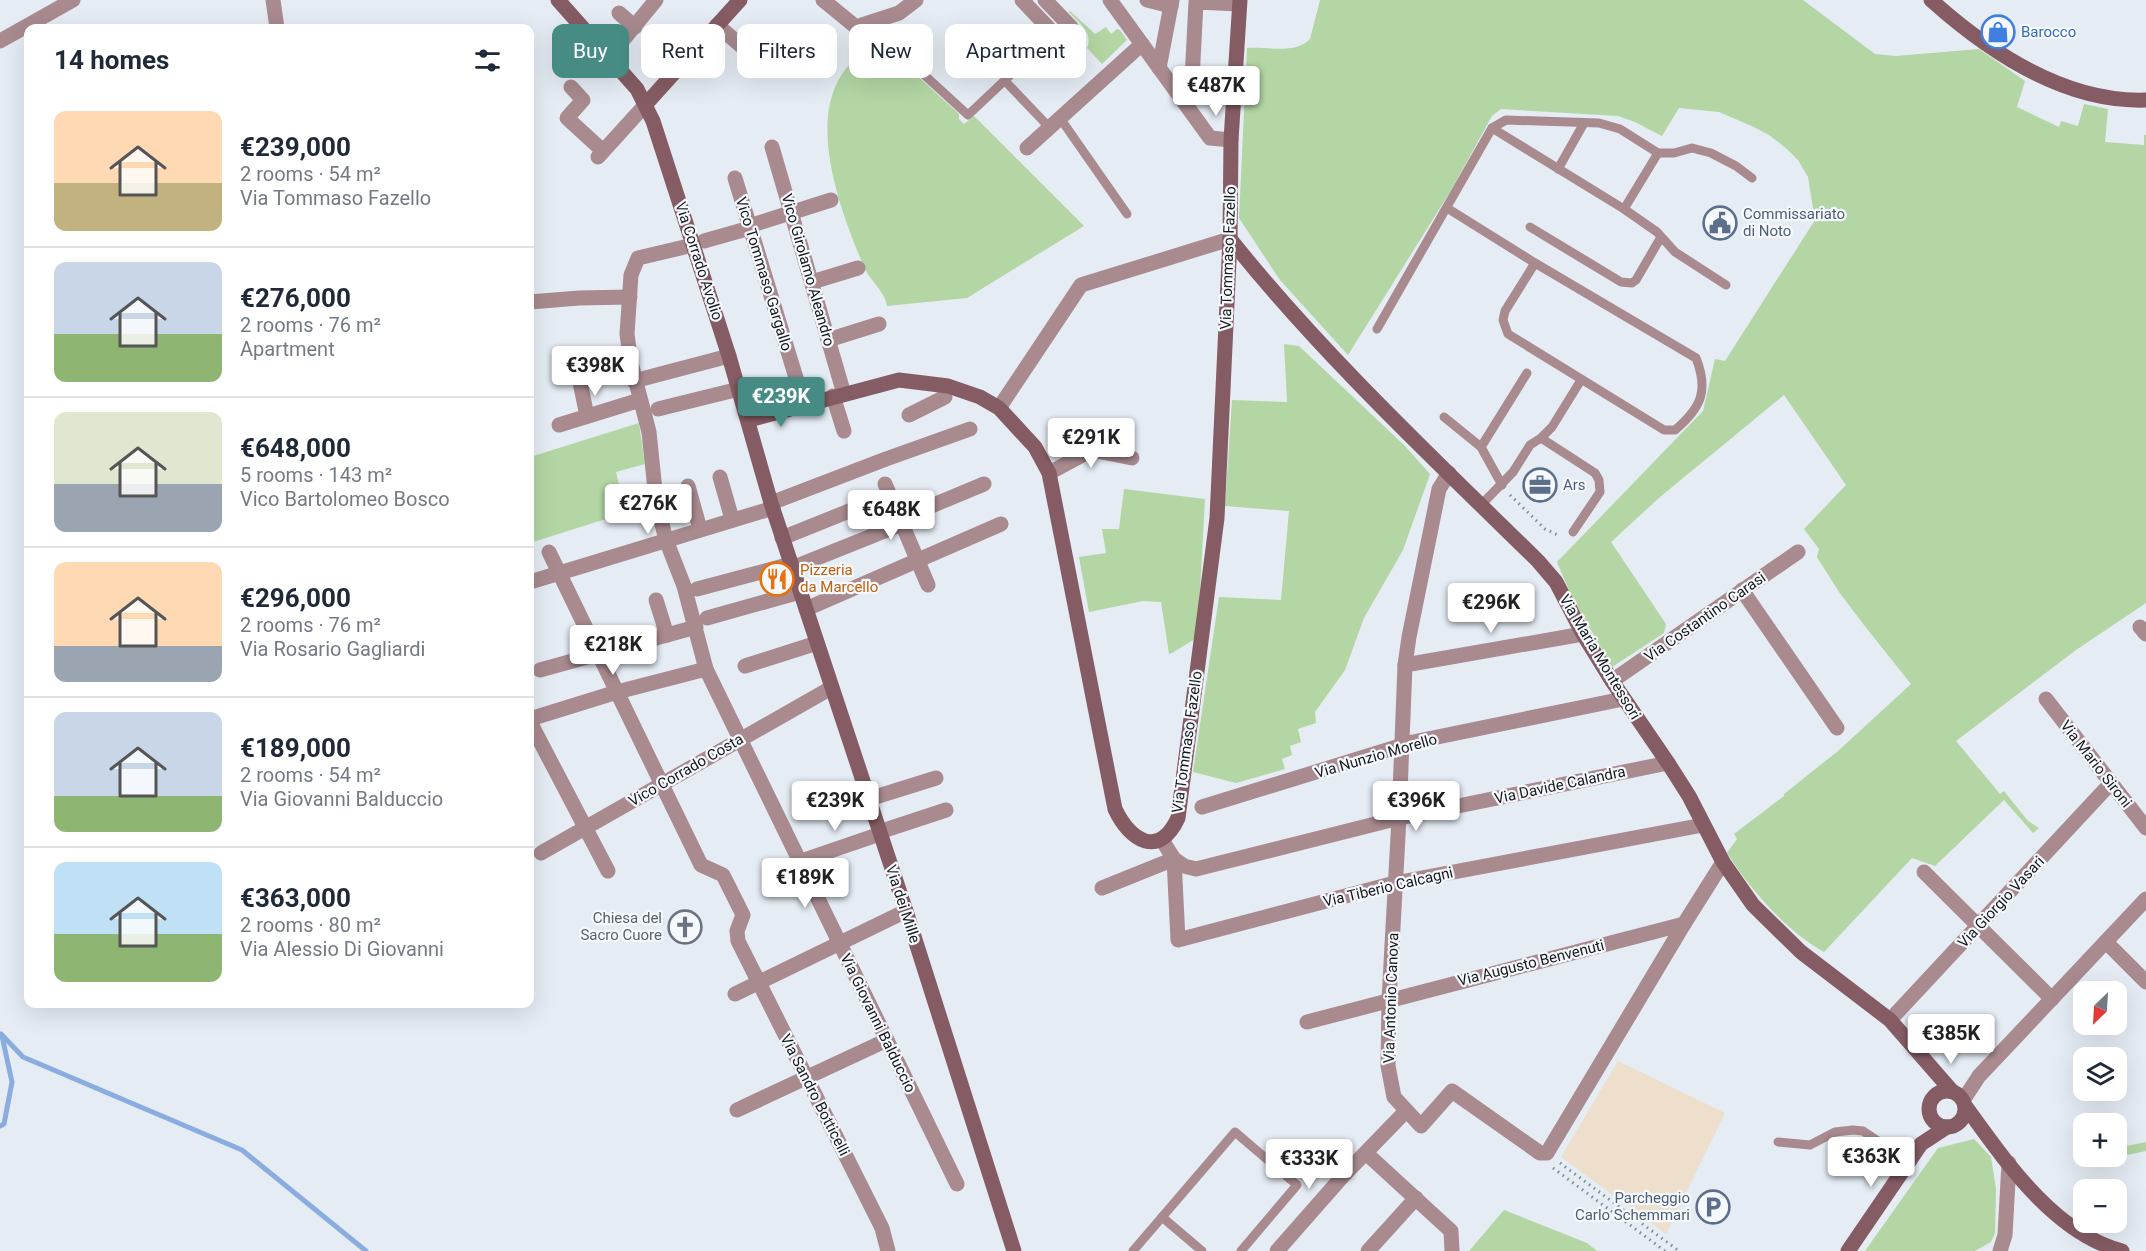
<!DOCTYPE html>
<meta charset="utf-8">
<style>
body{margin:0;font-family:Roboto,sans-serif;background:#f6f6f7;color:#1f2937;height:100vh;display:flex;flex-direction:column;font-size:22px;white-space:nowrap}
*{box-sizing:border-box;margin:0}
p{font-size:20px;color:#747a83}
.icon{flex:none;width:33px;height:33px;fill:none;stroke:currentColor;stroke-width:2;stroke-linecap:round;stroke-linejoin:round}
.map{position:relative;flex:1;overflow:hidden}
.side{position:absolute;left:24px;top:24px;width:510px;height:984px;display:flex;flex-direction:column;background:#fff;border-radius:12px;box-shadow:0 6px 24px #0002}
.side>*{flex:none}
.guide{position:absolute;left:552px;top:24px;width:570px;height:54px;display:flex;gap:12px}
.needle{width:39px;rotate:205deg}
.buttons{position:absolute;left:2073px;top:981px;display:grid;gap:12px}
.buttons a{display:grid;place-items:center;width:54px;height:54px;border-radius:12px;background:#fff;box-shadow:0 6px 24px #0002;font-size:30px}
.price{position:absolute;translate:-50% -51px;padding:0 14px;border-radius:6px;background:#fff;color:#222;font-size:20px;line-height:39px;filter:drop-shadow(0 2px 3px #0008)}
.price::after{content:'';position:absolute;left:50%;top:36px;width:18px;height:14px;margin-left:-9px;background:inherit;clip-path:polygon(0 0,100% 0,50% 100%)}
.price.selected{background:#468c84;color:#fff}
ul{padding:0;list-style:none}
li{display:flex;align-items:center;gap:18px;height:150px;padding:0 30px}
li+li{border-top:2px solid #e0e1e3}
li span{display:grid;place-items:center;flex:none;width:168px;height:120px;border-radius:12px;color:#555}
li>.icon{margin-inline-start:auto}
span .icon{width:72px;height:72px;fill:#fffc;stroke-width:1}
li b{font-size:26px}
h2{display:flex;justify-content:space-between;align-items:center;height:72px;padding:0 30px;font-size:26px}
.tag{padding:0 21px;border-radius:12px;background:#fff;box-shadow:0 6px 24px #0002;font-size:21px;line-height:54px}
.tag.selected{background:#468c84;color:#fff}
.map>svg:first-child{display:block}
.education{fill:#eddfcc}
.green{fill:#b3d6a4}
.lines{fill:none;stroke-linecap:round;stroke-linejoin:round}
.stream{stroke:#8bacde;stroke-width:5}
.path{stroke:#84888e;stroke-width:3;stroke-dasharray:1.5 4.5;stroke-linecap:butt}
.lane{stroke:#a88a8f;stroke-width:9}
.street{stroke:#a88a8f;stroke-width:15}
.secondary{stroke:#865c64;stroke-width:15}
.labels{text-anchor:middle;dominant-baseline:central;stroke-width:4.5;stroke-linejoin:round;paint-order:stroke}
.shop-label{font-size:15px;fill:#366cbe;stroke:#f5f9fe;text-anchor:start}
.service-label{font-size:15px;fill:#4e5e75;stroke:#f5f9fe;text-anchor:start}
.street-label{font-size:15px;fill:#17191c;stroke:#f5f9fe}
.food-label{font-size:15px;fill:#c56008;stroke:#f5f9fe;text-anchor:start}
.worship-label{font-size:15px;fill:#5b616d;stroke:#f5f9fe;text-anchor:end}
</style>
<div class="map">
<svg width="2146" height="1251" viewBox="0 0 2146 1251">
<rect width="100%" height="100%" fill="#e5ecf4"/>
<path class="education" d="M1618,1061l107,52 -59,121 -105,-77z"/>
<g class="green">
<path d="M1320,0h483l72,54 21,2 83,-7 46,32 -8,26 42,20 2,-6 17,5 6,-22 24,5 -3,33 39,3v-10h2v468l-70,47 -120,91 44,53 4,-3 24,30 11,7 -6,5 -29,-33 -69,66 -23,-8 -88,94c-41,-24 -72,-61 -97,-99l10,-14 -3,-5 50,-38v-2l54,-43 73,-67 -47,-59 -25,-33 -22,-35 2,-8 -15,-20 42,-44 -62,-90 -124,102 -49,45 55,82 -2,9 -52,34 -41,-72 -14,-33 146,-151 12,-52 10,2 90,-141 -7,-43 -10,-17 -11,-11 -18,-14 -15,-8 -35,-15 -40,-4 -17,28 -27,-14 -17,-6 -117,-7 -9,7 -42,76 -102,163 -68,-75 -41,-62 8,-170c20,-2 48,7 63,-9z"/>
<path d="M1070,11l25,23 11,-7 5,7 6,-5 3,1 7,10 -25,24 -15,-16c7,-15 -9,-26 -18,-36z"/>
<path d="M882,54l18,6 59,54v5l5,5 10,-8 110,110 -117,72 -80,8c-2,-15 -17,-25 -23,-39 -23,-55 -62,-154 -13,-204l17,13z"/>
<path d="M1284,344l15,2 106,100 25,28 -27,76 -39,68 -19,52 -30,42 1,11 -18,6 3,13 -11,4 2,9 -10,4 3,10 -49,14 -43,-11 26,-175 62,3 8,-89 -64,-5 7,-106 55,2z"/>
<path d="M639,423l6,41 -29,8 3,12h3l6,28 -98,31v-86z"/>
<path d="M1124,489l81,10 -5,93 -5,47 -23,14 -3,1 -8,-52 -18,-1 -54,11 -10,-55 27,-4 -4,-24h17z"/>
<path d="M1974,1139l17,18 2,12 3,20 -1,44 -4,9 -16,9h-110l73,-103z"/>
<path d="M2146,1142v9l-24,5 -5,-5v-3z"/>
<path d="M1504,1210l83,33 10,8h-128z"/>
</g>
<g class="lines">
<g class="stream">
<path d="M1,1034l22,23 219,93 124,101"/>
<path d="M0,1126l4,-2 8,-42 -10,-46"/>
</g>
<g class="path">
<path d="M1510,495l35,34 15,7"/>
<path d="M1560,1163l119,88"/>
<path d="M1553,1168l112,83"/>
</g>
<g class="lane">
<path d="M920,71l48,44 68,-64"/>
<path d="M1005,81l44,46"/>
<path d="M1060,118l67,96"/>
<path d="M1492,128l132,81 33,23 18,20 51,33"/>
<path d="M1558,169l26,-46"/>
<path d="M1447,208l88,55"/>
<path d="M1624,209l34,-56"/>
<path d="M1530,227l91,55 11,1 4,-3 25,-43"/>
<path d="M1535,263l161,95c13,33 5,50 -21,72h-11l-156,-96 -5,-14 2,-9z"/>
<path d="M1377,329l115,-201 14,-8 93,3 21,6 38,24h16l18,-5 19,5 25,13 16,12"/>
<path d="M1444,417l37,30 21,38"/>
<path d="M1541,438l54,35 4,7 1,12 -27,40"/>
<path d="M1481,447l46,-74"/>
<path d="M1481,505l32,-33 17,-27 11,-7 11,-11 29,-47"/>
<path d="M1778,1142l32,3 25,-13 18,-2 10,1 46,31"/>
<path d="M1162,1217l40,34"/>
<path d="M1133,1251l102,-119 62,53 -56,66"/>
</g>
<g class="street">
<path d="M273,0l4,28"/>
<path d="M823,0l33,27 43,-14 17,-13"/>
<path d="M1022,0l36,38 6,4 6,-2 4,-6 -3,-7 -26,-27"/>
<path d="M1110,0l100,138 21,2"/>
<path d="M1147,0l24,6"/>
<path d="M619,13l16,14"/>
<path d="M717,25l36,31"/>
<path d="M0,41l73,-41"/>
<path d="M609,57l47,-57"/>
<path d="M1159,68l13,-68"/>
<path d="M1234,82l-42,-2 4,-78 43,2"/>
<path d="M571,87l12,13 -16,18 36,33"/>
<path d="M772,147l72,247"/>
<path d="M1027,148l115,-104"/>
<path d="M598,157l48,-53"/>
<path d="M735,178l69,226"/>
<path d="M749,226l82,-26"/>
<path d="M704,241l46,-13"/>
<path d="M693,245l-55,13 -7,17 -4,59 4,29 18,69 7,68 10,40 18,46 22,83 251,515"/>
<path d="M812,282l46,-14"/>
<path d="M530,302l49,-4 51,-1"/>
<path d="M828,340l51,-16"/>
<path d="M576,363l11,53"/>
<path d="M634,381l95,-25"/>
<path d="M833,396l11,35"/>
<path d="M999,408l82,-123 149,-46"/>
<path d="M658,409l81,-20"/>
<path d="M909,415l36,-18"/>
<path d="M559,425l81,-25"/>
<path d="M1049,473l43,-23 40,8"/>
<path d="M1449,473l-10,16 -30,148 -4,28 -6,153 -10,182 -1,66 6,31 27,29 31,-35 88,62h7l137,-229"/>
<path d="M720,477l12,42"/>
<path d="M885,484l43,101"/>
<path d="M688,486l12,43"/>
<path d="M771,503l115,-44 84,-30"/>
<path d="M900,519l84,-35"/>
<path d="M782,538l107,-43"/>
<path d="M549,552l152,313 22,10 20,40 -6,16 1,10 144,287 6,23"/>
<path d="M792,568l110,-44"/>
<path d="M530,582l243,-74"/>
<path d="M697,589l94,-25"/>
<path d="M1742,590l95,138"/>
<path d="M656,600l11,35"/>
<path d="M806,609l195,-85"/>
<path d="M707,618l93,-26"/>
<path d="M2140,627l6,7"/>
<path d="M1405,665l178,-31"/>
<path d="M745,666l72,-23"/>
<path d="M540,670l156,-43"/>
<path d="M1612,681l186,-129"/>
<path d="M2046,699l100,129"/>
<path d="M530,719l87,-27 89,-23"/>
<path d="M530,722l78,149"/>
<path d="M869,799l67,-21"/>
<path d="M1202,807l211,-65 210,-43"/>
<path d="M879,832l67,-22"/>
<path d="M1162,840l12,19 4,81 217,-57 308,-58"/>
<path d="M541,853l290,-165"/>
<path d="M801,861l79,-27"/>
<path d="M1924,872l128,127"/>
<path d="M1102,888l72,-29 10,7 12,3 203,-51 269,-55"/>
<path d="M2106,942l40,40"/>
<path d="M735,994l171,-83"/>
<path d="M1890,1020l221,-237"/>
<path d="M1307,1022l377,-98 39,-62"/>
<path d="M1964,1099l15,-23 167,-177"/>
<path d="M737,1110l150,-70"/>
<path d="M1367,1154l84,77 1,20"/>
<path d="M1277,1251l65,-74 63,-65"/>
<path d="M1368,1251l48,-53"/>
<path d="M2000,1251l5,-16 4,-72"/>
</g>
<g class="secondary">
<path d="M558,0l79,89 16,32 76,235 42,147 135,408 108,340"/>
<path d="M1931,0c58,52 134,103 215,100"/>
<path d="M646,104l94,-104"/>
<path d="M1230,239c93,116 202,218 308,322l18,21 27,52 29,47 56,82 21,33 34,66 30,43 48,47 89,68 61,70"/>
<path d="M749,420l150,-40 49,6 32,11 19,11 36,39 14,26 66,336c15,32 44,50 63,9l39,-300 13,-279 1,-99 9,-140"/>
<circle cx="1947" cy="1109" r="18"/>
<path d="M1966,1107c40,55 88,126 156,144"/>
<path d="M1848,1251l73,-107 26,-17"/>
</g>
</g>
<defs>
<symbol id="shop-ring" viewBox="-11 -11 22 22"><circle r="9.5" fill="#f5f9fe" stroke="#3f7fe0" stroke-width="1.5"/><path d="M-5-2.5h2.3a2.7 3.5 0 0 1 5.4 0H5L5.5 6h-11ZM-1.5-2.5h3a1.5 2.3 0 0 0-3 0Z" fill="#3f7fe0"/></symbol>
<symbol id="civic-ring" viewBox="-11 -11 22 22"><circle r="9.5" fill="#f5f9fe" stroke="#5c6f8a" stroke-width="1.5"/><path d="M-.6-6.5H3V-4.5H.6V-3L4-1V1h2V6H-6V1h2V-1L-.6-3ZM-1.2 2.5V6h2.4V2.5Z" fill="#5c6f8a"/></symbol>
<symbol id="office-ring" viewBox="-11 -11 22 22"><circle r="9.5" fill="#f5f9fe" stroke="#5c6f8a" stroke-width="1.5"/><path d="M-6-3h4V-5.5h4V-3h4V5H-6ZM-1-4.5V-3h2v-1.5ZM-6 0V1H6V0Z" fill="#5c6f8a"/></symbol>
<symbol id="restaurant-ring" viewBox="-11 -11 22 22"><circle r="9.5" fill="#f5f9fe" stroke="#e8710a" stroke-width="1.5"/><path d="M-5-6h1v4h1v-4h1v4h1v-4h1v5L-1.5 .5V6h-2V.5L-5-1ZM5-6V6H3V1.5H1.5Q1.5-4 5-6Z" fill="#e8710a"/></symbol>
<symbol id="church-ring" viewBox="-11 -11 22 22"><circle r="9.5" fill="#f5f9fe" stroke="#6b7280" stroke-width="1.5"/><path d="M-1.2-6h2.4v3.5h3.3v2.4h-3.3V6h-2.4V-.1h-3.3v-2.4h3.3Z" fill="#6b7280"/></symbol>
<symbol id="parking-ring" viewBox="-11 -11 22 22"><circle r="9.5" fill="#f5f9fe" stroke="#5c6f8a" stroke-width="1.5"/><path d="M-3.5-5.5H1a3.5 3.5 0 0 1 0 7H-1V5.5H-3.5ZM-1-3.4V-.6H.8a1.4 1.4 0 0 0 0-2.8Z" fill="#5c6f8a"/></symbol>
</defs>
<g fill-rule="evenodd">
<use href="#shop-ring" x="1979" y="13" width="38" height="38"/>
<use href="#civic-ring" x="1701" y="204" width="38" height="38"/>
<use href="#office-ring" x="1521" y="466" width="38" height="38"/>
<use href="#restaurant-ring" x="758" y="560" width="38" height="38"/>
<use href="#church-ring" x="666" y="908" width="38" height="38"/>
<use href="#parking-ring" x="1694" y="1188" width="38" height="38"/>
</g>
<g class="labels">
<g class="shop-label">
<text x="2021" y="32">Barocco</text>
</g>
<g class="service-label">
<text x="1743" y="214">Commissariato<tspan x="1743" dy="17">di Noto</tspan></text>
<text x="1563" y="485">Ars</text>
<text x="1690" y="1198" text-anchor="end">Parcheggio<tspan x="1690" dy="17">Carlo Schemmari</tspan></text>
</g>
<g class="street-label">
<text transform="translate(1228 258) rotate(-88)">Via Tommaso Fazello</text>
<text transform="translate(699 261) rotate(72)">Via Corrado Avolio</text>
<text transform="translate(808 270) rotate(74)">Vico Girolamo Aleandro</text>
<text transform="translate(764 274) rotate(73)">Vico Tommaso Gargallo</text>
<text transform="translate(1705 617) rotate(-35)">Via Costantino Carasi</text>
<text transform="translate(1600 657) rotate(59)">Via Maria Montessori</text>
<text transform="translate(1187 742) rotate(-82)">Via Tommaso Fazello</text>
<text transform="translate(1376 756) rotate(-16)">Via Nunzio Morello</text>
<text transform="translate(2096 764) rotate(52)">Via Mario Sironi</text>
<text transform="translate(686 770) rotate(-30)">Vico Corrado Costa</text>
<text transform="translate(1560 785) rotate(-12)">Via Davide Calandra</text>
<text transform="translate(1388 887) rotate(-13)">Via Tiberio Calcagni</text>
<text transform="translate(2001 902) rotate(-47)">Via Giorgio Vasari</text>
<text transform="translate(903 904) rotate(72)">Via dei Mille</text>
<text transform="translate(1531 963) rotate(-14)">Via Augusto Benvenuti</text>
<text transform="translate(1391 998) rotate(-88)">Via Antonio Canova</text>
<text transform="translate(878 1023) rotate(64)">Via Giovanni Balduccio</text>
<text transform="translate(815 1095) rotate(63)">Via Sandro Botticelli</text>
</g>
<g class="food-label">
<text x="800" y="570">Pizzeria<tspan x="800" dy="17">da Marcello</tspan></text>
</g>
<g class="worship-label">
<text x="662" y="918">Chiesa del<tspan x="662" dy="17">Sacro Cuore</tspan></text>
</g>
</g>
</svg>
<div class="buttons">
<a><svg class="needle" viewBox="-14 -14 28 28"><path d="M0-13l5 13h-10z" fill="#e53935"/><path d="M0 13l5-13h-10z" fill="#747a83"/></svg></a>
<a><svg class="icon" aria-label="layers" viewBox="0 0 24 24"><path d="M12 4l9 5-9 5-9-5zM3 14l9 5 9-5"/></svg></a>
<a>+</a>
<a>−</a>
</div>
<b class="price" style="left:1216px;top:117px">€487K</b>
<b class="price" style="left:595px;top:397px">€398K</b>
<b class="price selected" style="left:781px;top:428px">€239K</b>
<b class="price" style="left:1091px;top:469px">€291K</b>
<b class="price" style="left:648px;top:535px">€276K</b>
<b class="price" style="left:891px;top:541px">€648K</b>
<b class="price" style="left:1491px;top:634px">€296K</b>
<b class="price" style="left:613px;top:676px">€218K</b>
<b class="price" style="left:835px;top:832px">€239K</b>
<b class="price" style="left:1416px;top:832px">€396K</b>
<b class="price" style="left:805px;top:909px">€189K</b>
<b class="price" style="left:1951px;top:1065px">€385K</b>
<b class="price" style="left:1871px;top:1188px">€363K</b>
<b class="price" style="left:1309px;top:1190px">€333K</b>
<div class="guide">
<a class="tag selected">Buy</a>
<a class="tag">Rent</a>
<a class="tag">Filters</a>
<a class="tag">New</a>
<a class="tag">Apartment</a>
</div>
<section class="side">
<h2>14 homes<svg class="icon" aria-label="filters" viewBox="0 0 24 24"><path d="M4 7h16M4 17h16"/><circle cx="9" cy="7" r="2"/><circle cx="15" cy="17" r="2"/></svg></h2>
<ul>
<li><span style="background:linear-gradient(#ffd9b3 60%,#c2b280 0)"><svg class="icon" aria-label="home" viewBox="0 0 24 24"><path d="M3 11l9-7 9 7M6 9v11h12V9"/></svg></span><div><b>€239,000</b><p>2 rooms · 54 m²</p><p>Via Tommaso Fazello</p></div></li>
<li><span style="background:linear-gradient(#c9d6e8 60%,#8fb573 0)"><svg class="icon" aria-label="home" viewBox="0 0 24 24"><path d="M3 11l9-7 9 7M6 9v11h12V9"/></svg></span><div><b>€276,000</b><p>2 rooms · 76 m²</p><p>Apartment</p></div></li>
<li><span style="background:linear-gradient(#dfe7d0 60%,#9aa5b1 0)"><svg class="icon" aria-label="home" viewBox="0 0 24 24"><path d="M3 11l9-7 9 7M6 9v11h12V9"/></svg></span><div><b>€648,000</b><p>5 rooms · 143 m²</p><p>Vico Bartolomeo Bosco</p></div></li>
<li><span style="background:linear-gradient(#ffd9b3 70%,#9aa5b1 0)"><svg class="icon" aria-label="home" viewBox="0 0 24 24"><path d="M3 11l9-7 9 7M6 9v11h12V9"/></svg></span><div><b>€296,000</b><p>2 rooms · 76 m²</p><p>Via Rosario Gagliardi</p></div></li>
<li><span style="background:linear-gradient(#c9d6e8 70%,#8fb573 0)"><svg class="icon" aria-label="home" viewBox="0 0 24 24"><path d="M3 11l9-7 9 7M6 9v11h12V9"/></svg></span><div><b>€189,000</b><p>2 rooms · 54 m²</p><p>Via Giovanni Balduccio</p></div></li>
<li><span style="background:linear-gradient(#bfe0f5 60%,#8fb573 0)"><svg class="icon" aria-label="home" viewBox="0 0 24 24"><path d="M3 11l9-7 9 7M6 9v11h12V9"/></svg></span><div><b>€363,000</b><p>2 rooms · 80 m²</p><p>Via Alessio Di Giovanni</p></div></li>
</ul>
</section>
</div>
